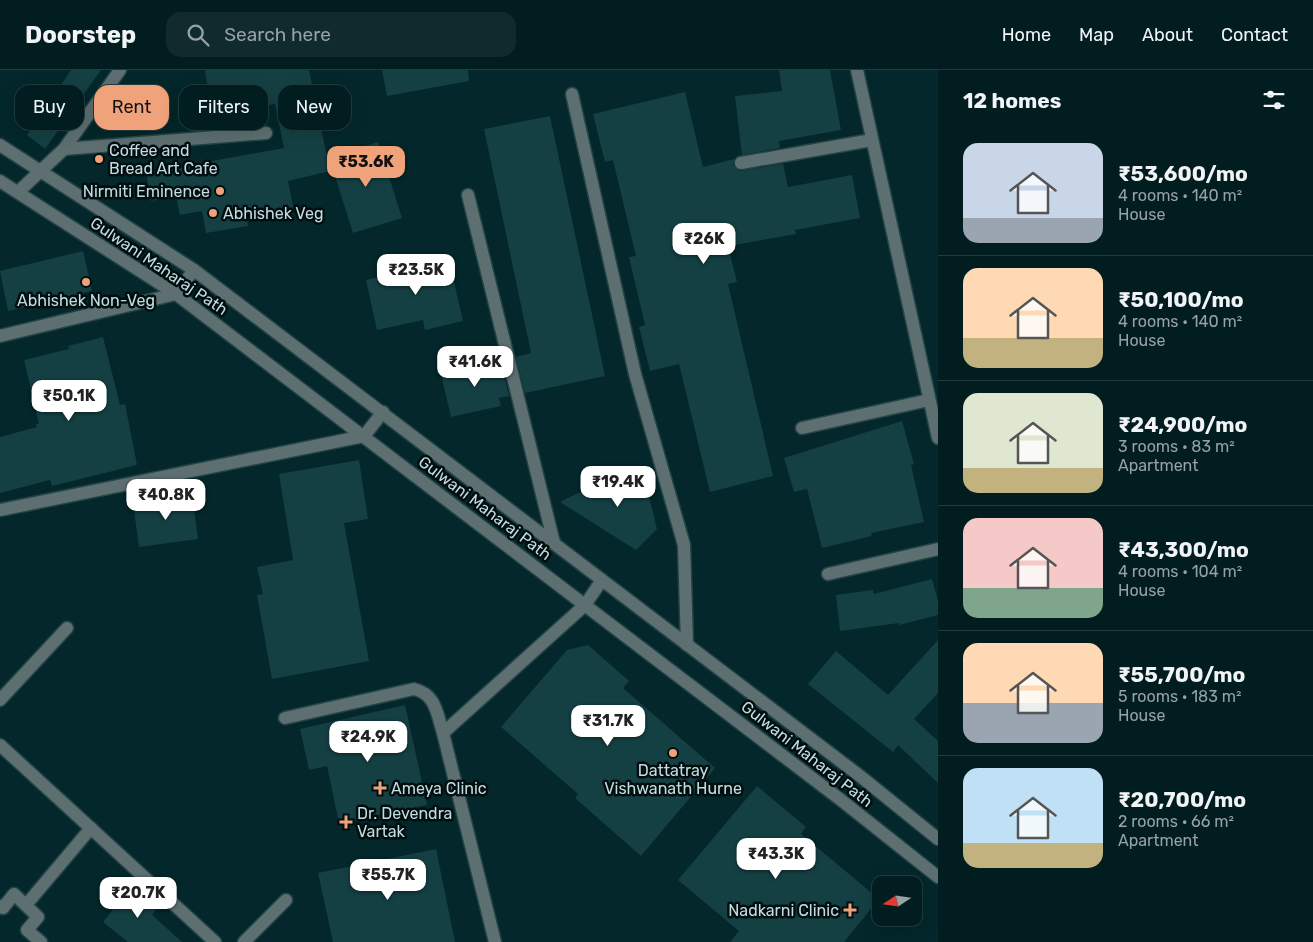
<!DOCTYPE html>
<meta charset="utf-8">
<style>
body{margin:0;font-family:Rubik,sans-serif;background:#102a2d;color:#f1f3f6;height:100vh;display:flex;flex-direction:column;font-size:19px;white-space:nowrap}
*{box-sizing:border-box;margin:0}
p{font-size:16px;color:#96a2a5}
.icon{flex:none;width:28px;height:28px;fill:none;stroke:currentColor;stroke-width:2;stroke-linecap:round;stroke-linejoin:round}
.map{position:relative;flex:1;overflow:hidden}
.details{display:flex;flex-direction:column;background:#021d20;width:375px}
.details>*{flex:none}
.hud{position:absolute;left:15px;top:15px;width:475px;height:45px;display:flex;gap:10px}
.needle{width:32px;rotate:257deg}
.tools{position:absolute;left:872px;top:806px;display:grid;gap:10px}
.tools a{display:grid;place-items:center;width:50px;height:50px;border-radius:10px;background:#021d20;box-shadow:0 5px 20px #0002,0 0 0 1px #233b3e;font-size:25px}
.price{position:absolute;translate:-50% -42px;padding:0 11px;border-radius:10px;background:#fff;color:#222;font-size:16px;line-height:32px;filter:drop-shadow(0 1px 2px #0008)}
.price::after{content:'';position:absolute;left:50%;top:30px;width:15px;height:11px;margin-left:-8px;background:inherit;clip-path:polygon(0 0,100% 0,50% 100%)}
.price.on{background:#f0a27a;color:#111}
ul{padding:0;list-style:none}
li{display:flex;align-items:center;gap:15px;height:125px;padding:0 25px}
li+li{border-top:1px solid #233b3e}
li span{display:grid;place-items:center;flex:none;width:140px;height:100px;border-radius:15px;color:#555}
li>.icon{margin-inline-start:auto}
span .icon{width:60px;height:60px;fill:#fffc;stroke-width:1}
li b{font-size:21px}
h2{display:flex;justify-content:space-between;align-items:center;height:60px;padding:0 25px;font-size:21px}
.chip{padding:0 18px;border-radius:15px;background:#021d20;box-shadow:0 5px 20px #0002,0 0 0 1px #233b3e;font-size:18px;line-height:45px}
.chip.on{background:#f0a27a;color:#111}
header{display:flex;align-items:center;gap:30px;box-sizing:border-box;height:70px;padding:0 25px;background:#021d20;border-bottom:1px solid #233b3e}
header strong{font-size:24px}
nav{display:flex;gap:28px;margin-inline-start:auto;font-size:18px}
.search{width:350px;height:45px;background:#102a2d;display:flex;align-items:center;gap:12px;box-sizing:border-box;padding:0 18px;border-radius:15px;color:#96a2a5;font-size:19px}
main{display:flex;flex:1;min-height:0}
.map>svg:first-child{display:block}
.building{fill:#144044}
.lines{fill:none;stroke-linecap:round;stroke-linejoin:round}
.minor-casing{stroke:#224447;stroke-width:15}
.minor{stroke:#5d6f71;stroke-width:12}
.poi-dot{fill:#f0a27a;stroke:#000e0f;stroke-width:2}
.labels{text-anchor:middle;dominant-baseline:central;stroke-width:5;stroke-linejoin:round;paint-order:stroke}
.poi-label{font-size:16px;fill:#c5dcde;stroke:#000e0f;text-anchor:start}
.street-label{font-size:16px;fill:#c5dcde;stroke:#000e0f}
</style>
<header>
<strong>Doorstep</strong>
<div class="search"><svg class="icon" aria-label="search" viewBox="0 0 24 24"><circle cx="10" cy="10" r="6"/><path d="M15 15l6 6"/></svg>Search here</div>
<nav><a>Home</a><a>Map</a><a>About</a><a>Contact</a></nav>
</header>
<main>
<div class="map">
<svg width="938" height="872" viewBox="0 0 938 872">
<rect width="100%" height="100%" fill="#03272a"/>
<g class="building">
<path d="M71,0h30l-56,79 -18,-14z"/>
<path d="M205,0h104l21,101 -42,10 6,30 -47,9 1,6 -42,7 -4,-22 -22,4 -4,-19 -25,5 -5,-28 138,-25 -9,-44 -64,9z"/>
<path d="M382,0h86l1,11 -82,15z"/>
<path d="M779,0h51l11,60 -62,11 1,7 -38,7 -7,-59 47,-5z"/>
<path d="M685,22l18,75 31,-8 -1,6 6,6 44,-7 5,23 64,-12 8,43 -65,12 1,4 -68,12 9,36 -9,2 45,192 -63,16 -31,-128 -29,7 -11,-44 6,-2 -16,-68 7,-1 -23,-96 -8,2 -12,-48z"/>
<path d="M550,46l55,260 -80,17 -9,-36 15,-4 -47,-224z"/>
<path d="M378,72l24,76 -49,15 -24,-76z"/>
<path d="M83,181l9,40 -84,20 -8,-40z"/>
<path d="M448,186l15,65 -38,9 -2,-10 -46,10 -11,-50 45,-11v-4z"/>
<path d="M103,267l17,68 5,-1 12,61 -85,21 -2,-6 -50,13v-56l37,-10 -1,-3h3l-15,-64 45,-11 -1,-3z"/>
<path d="M500,290l9,36 -10,2 2,8 -50,11 -10,-43z"/>
<path d="M902,351l12,43 -3,1 13,57 -53,11 1,3 -50,12 -15,-59 -13,3 -10,-34z"/>
<path d="M359,390l9,59 -24,4 25,138 -97,18 -15,-84 6,-1 -6,-27 36,-7 -14,-86z"/>
<path d="M644,406l13,53 -21,21 -76,-48 50,-25z"/>
<path d="M192,424l6,45 -59,8 -6,-44z"/>
<path d="M932,509l6,22v14l-39,10v-2l-59,8 -4,-36 37,-5 1,4z"/>
<path d="M938,570v53l-24,26 24,22v42l-40,-38 -5,7 -85,-68 28,-33 52,44z"/>
<path d="M588,575l41,36 -6,7 92,80 -74,88 -66,-58 3,-4 -77,-67 66,-77z"/>
<path d="M405,635l22,100 -88,18 -12,-57 -18,4 -9,-41z"/>
<path d="M757,716l49,41 -5,7 78,65 -35,43h-114l9,-11 -61,-51z"/>
<path d="M436,779l19,93h-122l-15,-69z"/>
<path d="M134,813l26,21 -8,11 30,27h-54l-25,-20z"/>
</g>
<g class="lines">
<defs>
<g id="minor">
<path d="M857,0l81,368"/>
<path d="M572,24l63,280 49,171 3,100"/>
<path d="M0,75l194,125 666,506 78,63"/>
<path d="M64,79l202,-16"/>
<path d="M741,93l131,-23"/>
<path d="M0,111l176,113 665,506 97,77"/>
<path d="M18,122l46,-43 56,-79"/>
<path d="M468,125l86,348"/>
<path d="M0,266l176,-42 18,-24"/>
<path d="M802,358l127,-28"/>
<path d="M0,440l364,-74 19,-24"/>
<path d="M828,504l110,-25"/>
<path d="M0,630l67,-72"/>
<path d="M285,648l129,-29c22,5 23,25 29,44"/>
<path d="M0,675l215,197"/>
<path d="M26,835l65,-77"/>
<path d="M0,836l3,2 11,-14 24,23 -11,13 14,12"/>
<path d="M244,872l42,-42"/>
<path d="M495,872l-52,-209 142,-128 17,-25"/>
</g>
</defs>
<use href="#minor" class="minor-casing"/>
<use href="#minor" class="minor"/>
</g>
<g class="poi-dot">
<circle cx="99" cy="89" r="5"/>
<circle cx="220" cy="121" r="5"/>
<circle cx="213" cy="143" r="5"/>
<circle cx="86" cy="212" r="5"/>
<circle cx="673" cy="683" r="5"/>
<path d="M377.5 710.5h5v5h5v5h-5v5h-5v-5h-5v-5h5z"/>
<path d="M343.5 744.5h5v5h5v5h-5v5h-5v-5h-5v-5h5z"/>
<path d="M847.5 832.5h5v5h5v5h-5v5h-5v-5h-5v-5h5z"/>
</g>
<g class="labels">
<g class="poi-label">
<text x="109" y="80">Coffee and<tspan x="109" dy="18">Bread Art Cafe</tspan></text>
<text x="210" y="121" text-anchor="end">Nirmiti Eminence</text>
<text x="223" y="143">Abhishek Veg</text>
<text x="86" y="230" text-anchor="middle">Abhishek Non-Veg</text>
<text x="673" y="700" text-anchor="middle">Dattatray<tspan x="673" dy="18">Vishwanath Hurne</tspan></text>
<text x="391" y="718">Ameya Clinic</text>
<text x="357" y="743">Dr. Devendra<tspan x="357" dy="18">Vartak</tspan></text>
<text x="839" y="840" text-anchor="end">Nadkarni Clinic</text>
</g>
<g class="street-label">
<text transform="translate(159 196) rotate(34)">Gulwani Maharaj Path</text>
<text transform="translate(485 438) rotate(37)">Gulwani Maharaj Path</text>
<text transform="translate(807 684) rotate(38)">Gulwani Maharaj Path</text>
</g>
</g>
</svg>
<div class="tools">
<a><svg class="needle" viewBox="-14 -14 28 28"><path d="M0-13l5 13h-10z" fill="#e53935"/><path d="M0 13l5-13h-10z" fill="#96a2a5"/></svg></a>
</div>
<b class="price on" style="left:366px;top:118px">₹53.6K</b>
<b class="price" style="left:704px;top:195px">₹26K</b>
<b class="price" style="left:416px;top:226px">₹23.5K</b>
<b class="price" style="left:475px;top:318px">₹41.6K</b>
<b class="price" style="left:69px;top:352px">₹50.1K</b>
<b class="price" style="left:618px;top:438px">₹19.4K</b>
<b class="price" style="left:166px;top:451px">₹40.8K</b>
<b class="price" style="left:608px;top:677px">₹31.7K</b>
<b class="price" style="left:368px;top:693px">₹24.9K</b>
<b class="price" style="left:776px;top:810px">₹43.3K</b>
<b class="price" style="left:388px;top:831px">₹55.7K</b>
<b class="price" style="left:138px;top:849px">₹20.7K</b>
<div class="hud">
<a class="chip">Buy</a>
<a class="chip on">Rent</a>
<a class="chip">Filters</a>
<a class="chip">New</a>
</div>
</div>
<section class="details">
<h2>12 homes<svg class="icon" aria-label="filters" viewBox="0 0 24 24"><path d="M4 7h16M4 17h16"/><circle cx="9" cy="7" r="2"/><circle cx="15" cy="17" r="2"/></svg></h2>
<ul>
<li><span style="background:linear-gradient(#c9d6e8 75%,#9aa5b1 0)"><svg class="icon" aria-label="home" viewBox="0 0 24 24"><path d="M3 11l9-7 9 7M6 9v11h12V9"/></svg></span><div><b>₹53,600/mo</b><p>4 rooms · 140 m²</p><p>House</p></div></li>
<li><span style="background:linear-gradient(#ffd9b3 70%,#c2b280 0)"><svg class="icon" aria-label="home" viewBox="0 0 24 24"><path d="M3 11l9-7 9 7M6 9v11h12V9"/></svg></span><div><b>₹50,100/mo</b><p>4 rooms · 140 m²</p><p>House</p></div></li>
<li><span style="background:linear-gradient(#dfe7d0 75%,#c2b280 0)"><svg class="icon" aria-label="home" viewBox="0 0 24 24"><path d="M3 11l9-7 9 7M6 9v11h12V9"/></svg></span><div><b>₹24,900/mo</b><p>3 rooms · 83 m²</p><p>Apartment</p></div></li>
<li><span style="background:linear-gradient(#f6c9c9 70%,#7fa58c 0)"><svg class="icon" aria-label="home" viewBox="0 0 24 24"><path d="M3 11l9-7 9 7M6 9v11h12V9"/></svg></span><div><b>₹43,300/mo</b><p>4 rooms · 104 m²</p><p>House</p></div></li>
<li><span style="background:linear-gradient(#ffd9b3 60%,#9aa5b1 0)"><svg class="icon" aria-label="home" viewBox="0 0 24 24"><path d="M3 11l9-7 9 7M6 9v11h12V9"/></svg></span><div><b>₹55,700/mo</b><p>5 rooms · 183 m²</p><p>House</p></div></li>
<li><span style="background:linear-gradient(#bfe0f5 75%,#c2b280 0)"><svg class="icon" aria-label="home" viewBox="0 0 24 24"><path d="M3 11l9-7 9 7M6 9v11h12V9"/></svg></span><div><b>₹20,700/mo</b><p>2 rooms · 66 m²</p><p>Apartment</p></div></li>
</ul>
</section>
</main>
